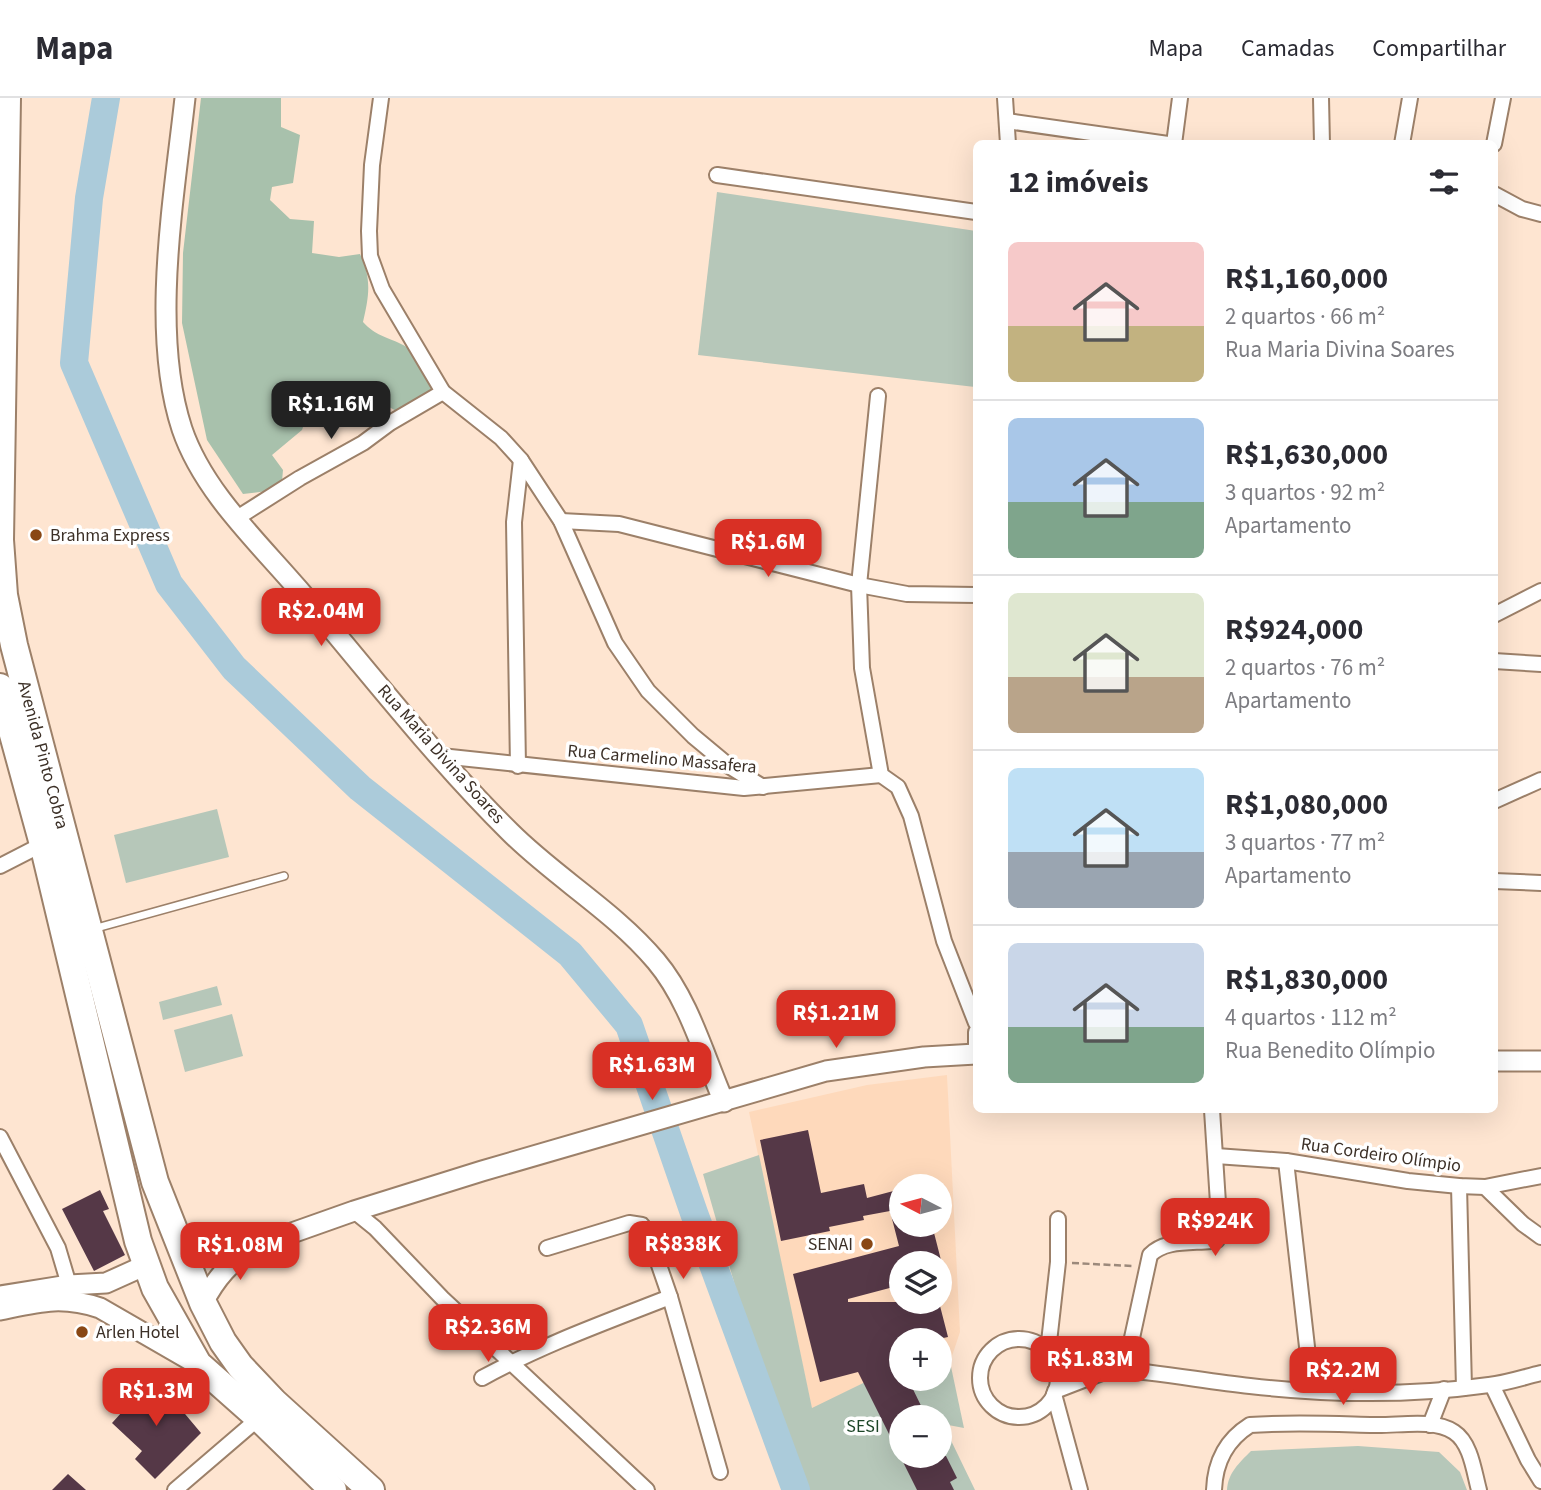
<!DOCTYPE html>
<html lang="pt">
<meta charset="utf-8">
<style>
body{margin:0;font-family:"Source Sans 3",sans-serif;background:#f7f7f7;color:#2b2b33;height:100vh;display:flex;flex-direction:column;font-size:26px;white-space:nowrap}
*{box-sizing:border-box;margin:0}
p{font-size:23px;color:#7c7c81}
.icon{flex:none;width:38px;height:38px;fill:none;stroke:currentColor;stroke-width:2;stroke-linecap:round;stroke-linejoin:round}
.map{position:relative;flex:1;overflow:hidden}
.details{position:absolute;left:973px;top:42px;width:525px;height:973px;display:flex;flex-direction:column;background:#fff;border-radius:10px;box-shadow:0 7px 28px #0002}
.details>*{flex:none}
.needle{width:46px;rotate:276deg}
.buttons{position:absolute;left:889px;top:1076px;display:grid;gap:14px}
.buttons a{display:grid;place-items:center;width:63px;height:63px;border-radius:50%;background:#fff;box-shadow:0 7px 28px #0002;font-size:35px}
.price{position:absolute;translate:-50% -60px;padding:0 16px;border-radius:14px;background:#d93025;color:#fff;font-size:23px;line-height:46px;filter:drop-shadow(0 2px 4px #0008)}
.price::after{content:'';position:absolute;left:50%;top:42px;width:21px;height:16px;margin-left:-10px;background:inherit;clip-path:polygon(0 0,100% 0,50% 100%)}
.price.selected{background:#222;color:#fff}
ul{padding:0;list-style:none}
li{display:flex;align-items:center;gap:21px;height:175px;padding:0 35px}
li+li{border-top:2px solid #e1e1e2}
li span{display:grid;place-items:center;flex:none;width:196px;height:140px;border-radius:10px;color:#555}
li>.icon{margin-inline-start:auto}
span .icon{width:84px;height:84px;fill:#fffc;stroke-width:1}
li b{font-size:30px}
h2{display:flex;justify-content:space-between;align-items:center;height:84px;padding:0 35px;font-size:30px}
header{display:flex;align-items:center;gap:42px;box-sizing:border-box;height:98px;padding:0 35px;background:#fff;border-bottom:2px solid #e1e1e2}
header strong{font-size:33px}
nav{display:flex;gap:38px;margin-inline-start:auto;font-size:24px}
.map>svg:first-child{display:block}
.built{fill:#fed9bb;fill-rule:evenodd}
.green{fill:#b6c7b9;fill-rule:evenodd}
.forest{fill:#a8c1ac}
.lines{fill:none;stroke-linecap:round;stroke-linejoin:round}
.river{stroke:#abcbda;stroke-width:28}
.building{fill:#553847}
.lane-casing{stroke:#9c8069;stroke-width:10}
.street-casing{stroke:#9c8069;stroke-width:18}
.secondary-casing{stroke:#9c8069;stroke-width:23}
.highway-casing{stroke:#9c8069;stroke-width:30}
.path{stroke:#9c897b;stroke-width:2.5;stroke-dasharray:7 3.5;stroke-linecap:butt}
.lane{stroke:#fff;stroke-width:7}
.street{stroke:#fff;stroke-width:14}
.secondary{stroke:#fff;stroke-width:19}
.highway{stroke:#fff;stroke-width:26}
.poi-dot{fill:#894714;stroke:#fff;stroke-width:2.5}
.labels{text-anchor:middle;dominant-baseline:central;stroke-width:7;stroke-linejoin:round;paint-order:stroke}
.poi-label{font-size:18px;fill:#3c3027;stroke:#fff;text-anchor:start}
.street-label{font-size:18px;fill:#3c3027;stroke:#fff}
.park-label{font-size:18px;fill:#1b4526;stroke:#fff}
</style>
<header>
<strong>Mapa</strong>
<nav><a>Mapa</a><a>Camadas</a><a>Compartilhar</a></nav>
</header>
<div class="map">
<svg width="1541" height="1392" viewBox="0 0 1541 1392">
<rect width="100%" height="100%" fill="#fee5d1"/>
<path class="built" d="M947,977l13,257 -10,30 -10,2v-24h-39v28h-7l-82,41 -63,-297 118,-27zM901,1088h39v39h-39zM901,1166h39v38h-39z"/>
<g class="green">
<path d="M717,94l259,39 -1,156 -277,-32z"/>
<path d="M217,711l12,48 -103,26 -12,-48z"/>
<path d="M217,888l5,19 -59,15 -4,-18z"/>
<path d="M232,916l11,42 -58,16 -11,-42z"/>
<path d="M759,1057l53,253 82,-40h7v11h39v-15l10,-2 14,66 -21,-4 32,66h-167l-56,-145 -49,-171zM901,1320h39v38h-39z"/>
<path d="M1358,1348l81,6 21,20 7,18h-240c1,-17 12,-27 24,-39z"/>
</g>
<path class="forest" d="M201,0h80v29l19,8 -7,48 -21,4 -2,13 20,19 24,2 -2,32 27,4 21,-3c12,25 9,42 3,68 13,14 22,14 38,22 17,7 26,35 33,51l-34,18 -20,-11 -36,-10 -34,14 -8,24 -30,25 11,15 -1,11 -15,10 -24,3 -36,-54 -25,-117 1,-70z"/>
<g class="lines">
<path class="river" d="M106,0l-17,100 -15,165 95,221 65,84 126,120 210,166 59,71 65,188 102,277"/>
</g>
<g class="building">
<path d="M808,1032l13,63 43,-9 3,14 34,-9v36h31l10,39h-41v21l-53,14v3h91l9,35 -14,3h-33v39h7l19,39h-26v38h45l11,22 -7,4 4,8h-37l-59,-118 -38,10 -27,-108 106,-28 -9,-35 -27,5 1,4 -35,7 1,4 -49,10 -21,-101z"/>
<path d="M100,1092l9,19 -6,2 22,44 -31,16 -32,-62z"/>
<path d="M154,1279l47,56 -46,46 -20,-20 7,-8 -30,-28z"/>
<path d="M68,1376l18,16h-34z"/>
</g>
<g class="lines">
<defs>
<path id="lane" d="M93,831l191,-53"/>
<g id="street">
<path d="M381,0l-9,67 -3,66 1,25 12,33 61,103 58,46 20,22 40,61 54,122 33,48 45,45 36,30 34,21"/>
<path d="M1005,0l3,46"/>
<path d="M1321,0l1,46"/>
<path d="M1007,23l161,23"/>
<path d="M1174,46l6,-46"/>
<path d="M1402,46l8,-46"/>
<path d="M1494,46l9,-46"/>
<path d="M717,77l259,37"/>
<path d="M1494,96l28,15 19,5"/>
<path d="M878,298l-19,189 3,83 19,107 17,12 13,29 33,125 32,82"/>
<path d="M237,420l63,-40 63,-35 27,-20 53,-31"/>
<path d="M561,423l58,3 240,61 48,9 69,1"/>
<path d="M1494,517l47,-24"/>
<path d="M1494,563l47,3"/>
<path d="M441,658l303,32 137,-13"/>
<path d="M518,668l-4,-244 7,-62"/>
<path d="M1494,703l47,-21"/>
<path d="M0,768l43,-22"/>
<path d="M1494,783l47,2"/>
<path d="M976,956v-22"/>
<path d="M0,1039l58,111 11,37"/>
<path d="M1216,1058l70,5 122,20 51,5 26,1 56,-11"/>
<path d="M1286,1063l26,230"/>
<path d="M1459,1088l5,202"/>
<path d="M1485,1089l38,37 18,13"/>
<path d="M354,1113l21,17 67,70 205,192"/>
<path d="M547,1150l82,-25 13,2 7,11 21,61 50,175"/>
<circle cx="1019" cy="1280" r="39"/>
<path d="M1048,1253l10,-89v-43"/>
<path d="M1049,1254l42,9 21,8c46,3 92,12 138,17 78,9 161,10 239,-1 18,-2 35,-8 52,-12"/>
<path d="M1125,1272l25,-115c14,-15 40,-12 61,-14l6,-1 3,-6 -8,-124"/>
<path d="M482,1280c60,-33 124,-56 188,-81"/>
<path d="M1492,1287l36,75 13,21"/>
<path d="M1055,1293l57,-22"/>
<path d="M1054,1296l26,96"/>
<path d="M1430,1327l14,-36"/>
<path d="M175,1392l84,-72"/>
<path d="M1214,1392c1,-27 12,-50 36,-65 41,-3 83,-1 124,0 24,1 59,-7 80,7 17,11 20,40 25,58"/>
</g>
<g id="secondary">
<path d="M185,0c-11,100 -35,234 -3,331 21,62 75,112 117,161 69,81 135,167 211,242 46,46 104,79 146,129 33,39 48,95 68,141"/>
<path d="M1494,963h47"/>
<path d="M181,1150l38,2 39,-5 96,-34 128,-40 344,-100 98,-14 52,-3"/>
<path d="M0,1198l69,-11 37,-2 40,-18"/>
<path d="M203,1205c13,-25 27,-41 51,-56"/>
<path d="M0,1212c38,-8 61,-15 100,-2l97,56"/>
</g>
<g id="highway">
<path d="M7,0l-7,442 4,55 10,50 141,537 48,121 20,39 17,24 34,36 97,88"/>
<path d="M0,589l43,157 95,397 17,47 43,76 61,54 74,72"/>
</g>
</defs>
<use href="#lane" class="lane-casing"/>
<use href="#street" class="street-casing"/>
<use href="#secondary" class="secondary-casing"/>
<use href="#highway" class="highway-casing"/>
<path class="path" d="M1072,1165l60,3"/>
<use href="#lane" class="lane"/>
<use href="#street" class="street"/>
<use href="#secondary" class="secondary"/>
<use href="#highway" class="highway"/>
</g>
<g class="poi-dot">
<circle cx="36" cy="437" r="7"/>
<circle cx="867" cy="1146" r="7"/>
<circle cx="82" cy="1234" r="7"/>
</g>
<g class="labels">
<g class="poi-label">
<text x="50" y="437">Brahma Express</text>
<text x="853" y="1146" text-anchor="end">SENAI</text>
<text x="96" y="1234">Arlen Hotel</text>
</g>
<g class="street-label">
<text transform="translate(441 656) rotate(48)">Rua Maria Divina Soares</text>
<text transform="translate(43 657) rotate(75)">Avenida Pinto Cobra</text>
<text transform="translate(662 661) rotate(5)">Rua Carmelino Massafera</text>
<text transform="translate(1381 1057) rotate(8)">Rua Cordeiro Olímpio</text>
</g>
<g class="park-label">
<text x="863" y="1328">SESI</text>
</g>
</g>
</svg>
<div class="buttons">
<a><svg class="needle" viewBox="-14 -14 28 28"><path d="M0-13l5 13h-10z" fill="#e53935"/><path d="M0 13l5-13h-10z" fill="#7c7c81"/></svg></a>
<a><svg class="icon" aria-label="layers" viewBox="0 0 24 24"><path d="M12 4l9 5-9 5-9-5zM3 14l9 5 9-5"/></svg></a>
<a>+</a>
<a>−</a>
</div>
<b class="price selected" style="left:331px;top:343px">R$1.16M</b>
<b class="price" style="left:768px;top:481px">R$1.6M</b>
<b class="price" style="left:321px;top:550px">R$2.04M</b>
<b class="price" style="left:836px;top:952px">R$1.21M</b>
<b class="price" style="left:652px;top:1004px">R$1.63M</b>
<b class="price" style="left:1215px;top:1160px">R$924K</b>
<b class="price" style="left:683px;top:1183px">R$838K</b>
<b class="price" style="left:240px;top:1184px">R$1.08M</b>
<b class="price" style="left:488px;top:1266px">R$2.36M</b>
<b class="price" style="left:1090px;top:1298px">R$1.83M</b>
<b class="price" style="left:1343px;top:1309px">R$2.2M</b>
<b class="price" style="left:156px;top:1330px">R$1.3M</b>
<section class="details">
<h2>12 imóveis<svg class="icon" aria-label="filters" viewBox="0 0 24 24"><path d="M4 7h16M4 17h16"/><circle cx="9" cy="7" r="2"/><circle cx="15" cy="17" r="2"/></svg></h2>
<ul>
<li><span style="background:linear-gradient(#f6c9c9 60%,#c2b280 0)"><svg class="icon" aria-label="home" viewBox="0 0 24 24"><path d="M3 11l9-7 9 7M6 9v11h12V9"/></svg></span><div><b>R$1,160,000</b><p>2 quartos · 66 m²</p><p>Rua Maria Divina Soares</p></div></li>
<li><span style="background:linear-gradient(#a9c7e8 60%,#7fa58c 0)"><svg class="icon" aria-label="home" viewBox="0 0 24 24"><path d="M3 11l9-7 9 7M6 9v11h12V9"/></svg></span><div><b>R$1,630,000</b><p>3 quartos · 92 m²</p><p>Apartamento</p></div></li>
<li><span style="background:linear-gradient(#dfe7d0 60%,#b9a48a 0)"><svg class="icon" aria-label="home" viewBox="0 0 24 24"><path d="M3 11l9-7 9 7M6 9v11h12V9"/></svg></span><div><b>R$924,000</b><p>2 quartos · 76 m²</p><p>Apartamento</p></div></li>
<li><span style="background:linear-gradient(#bfe0f5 60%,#9aa5b1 0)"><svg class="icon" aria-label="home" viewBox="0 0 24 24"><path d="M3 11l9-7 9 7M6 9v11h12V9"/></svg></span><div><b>R$1,080,000</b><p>3 quartos · 77 m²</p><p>Apartamento</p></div></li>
<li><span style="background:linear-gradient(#c9d6e8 60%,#7fa58c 0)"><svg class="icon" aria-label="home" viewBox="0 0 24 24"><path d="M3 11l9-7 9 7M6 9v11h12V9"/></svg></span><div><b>R$1,830,000</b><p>4 quartos · 112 m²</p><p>Rua Benedito Olímpio</p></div></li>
</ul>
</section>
</div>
